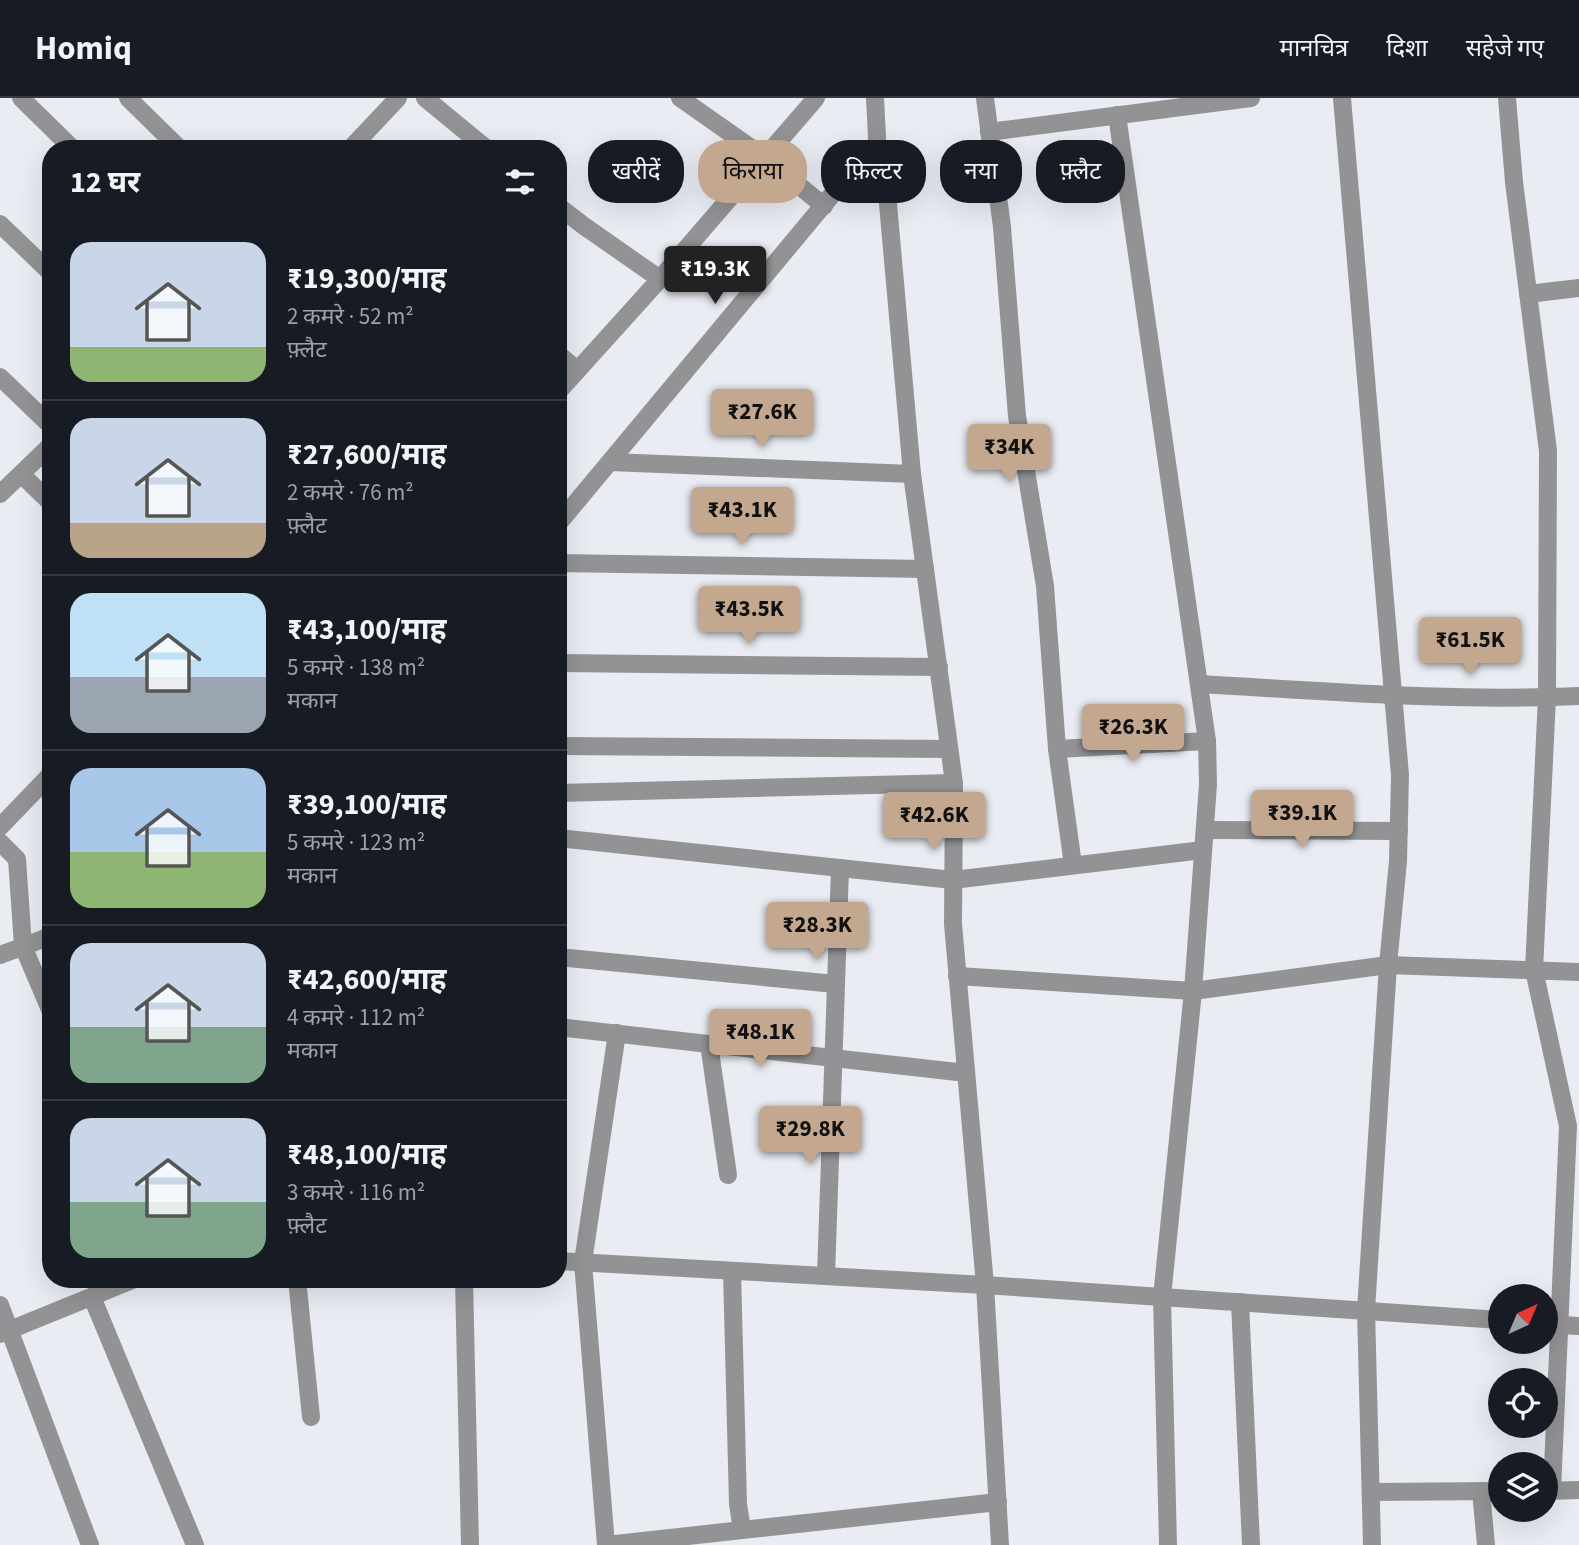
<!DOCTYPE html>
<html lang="hi">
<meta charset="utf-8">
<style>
body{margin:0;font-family:"Source Sans 3","Noto Sans Devanagari",sans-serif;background:#242831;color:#f1f3f6;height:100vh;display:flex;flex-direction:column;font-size:26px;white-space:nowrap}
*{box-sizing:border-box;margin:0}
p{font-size:23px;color:#9ea1a6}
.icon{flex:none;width:38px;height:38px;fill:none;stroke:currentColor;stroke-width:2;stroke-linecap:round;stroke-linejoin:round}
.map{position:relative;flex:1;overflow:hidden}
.sheet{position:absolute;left:42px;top:42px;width:525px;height:1148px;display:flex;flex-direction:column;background:#171b24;border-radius:28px;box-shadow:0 7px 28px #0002}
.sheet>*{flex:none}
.banner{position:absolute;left:588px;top:42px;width:665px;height:63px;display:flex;gap:14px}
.needle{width:46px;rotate:44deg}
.buttons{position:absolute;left:1488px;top:1186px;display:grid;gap:14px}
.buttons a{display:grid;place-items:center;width:70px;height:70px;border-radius:50%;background:#171b24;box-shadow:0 7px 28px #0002;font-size:35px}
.price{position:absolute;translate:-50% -60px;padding:0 16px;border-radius:7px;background:#c3a88f;color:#111;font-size:23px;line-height:46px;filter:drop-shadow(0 2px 4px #0008)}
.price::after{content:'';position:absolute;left:50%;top:42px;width:21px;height:16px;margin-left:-10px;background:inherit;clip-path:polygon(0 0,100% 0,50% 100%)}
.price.on{background:#222;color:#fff}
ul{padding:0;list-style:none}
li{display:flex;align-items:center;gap:21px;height:175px;padding:0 28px}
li+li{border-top:2px solid #363941}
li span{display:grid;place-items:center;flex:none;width:196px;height:140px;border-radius:21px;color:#555}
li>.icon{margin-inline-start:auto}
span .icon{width:84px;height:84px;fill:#fffc;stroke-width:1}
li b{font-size:30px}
h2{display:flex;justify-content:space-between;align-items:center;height:84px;padding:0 28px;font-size:30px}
.pill{padding:0 24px;border-radius:28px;background:#171b24;box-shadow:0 7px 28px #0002;font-size:24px;line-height:63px}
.pill.on{background:#c3a88f;color:#111}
header{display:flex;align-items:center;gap:42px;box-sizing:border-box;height:98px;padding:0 35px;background:#171b24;border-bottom:2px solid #363941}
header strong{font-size:33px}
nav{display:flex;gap:38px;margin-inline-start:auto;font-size:24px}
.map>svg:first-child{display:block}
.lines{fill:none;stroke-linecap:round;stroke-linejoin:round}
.minor{stroke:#939295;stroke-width:18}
</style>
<header>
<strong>Homiq</strong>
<nav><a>मानचित्र</a><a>दिशा</a><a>सहेजे गए</a></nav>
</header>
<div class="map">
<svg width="1579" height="1447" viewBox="0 0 1579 1447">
<rect width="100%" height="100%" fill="#e9ecf3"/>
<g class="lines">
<g class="minor">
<path d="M21,0l52,51"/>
<path d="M128,0l52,51"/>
<path d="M425,0l62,51"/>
<path d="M680,0l84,59 60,49"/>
<path d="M875,0l2,39 -1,14"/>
<path d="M985,0l17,129 15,189 28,170 12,163 16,116"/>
<path d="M1342,0l58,677 -2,86 -10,104 -22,345 6,235"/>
<path d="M1507,0l7,84 34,269 -1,246 -13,273 34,156 -16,365"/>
<path d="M1117,17l90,626 1,43 -15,207 -31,306 6,248"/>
<path d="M989,34l262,-34"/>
<path d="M350,51l48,-51"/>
<path d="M558,108l26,20 76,53"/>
<path d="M0,126l51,49"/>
<path d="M1528,196l51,-6"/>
<path d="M558,256l19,16"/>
<path d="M0,279l51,49"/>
<path d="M558,294l102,-113 156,-181"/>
<path d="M610,364l302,12"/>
<path d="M21,376l30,29"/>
<path d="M0,396l51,-49"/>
<path d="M558,426l303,-364 15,-9 8,8 28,315 42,309 -1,141 32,361 15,260"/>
<path d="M558,465l367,6"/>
<path d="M558,565l381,4"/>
<path d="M1199,586c126,7 254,18 380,12"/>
<path d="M558,648l391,3"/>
<path d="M1057,651l150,-8"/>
<path d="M558,695l396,-10"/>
<path d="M0,729l51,-53"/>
<path d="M1205,732l194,1"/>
<path d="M558,740l395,42 250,-30"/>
<path d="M0,744l17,17 6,87 28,66"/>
<path d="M0,857l51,-19"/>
<path d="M558,859l277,27"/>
<path d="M957,878l236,15 195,-26 191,7"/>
<path d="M558,929l408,46"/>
<path d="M709,946l19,131"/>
<path d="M558,1163l427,24 515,35"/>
<path d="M732,1173l6,233 4,26"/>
<path d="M826,1178l14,-408"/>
<path d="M297,1181l14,138"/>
<path d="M464,1181l6,266"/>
<path d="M92,1199l103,248"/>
<path d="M1240,1204l11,243"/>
<path d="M0,1207l90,240"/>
<path d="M1545,1226l34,2"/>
<path d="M0,1236l135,-55"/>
<path d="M1481,1393l5,54"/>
<path d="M1545,1393l34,-1"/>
<path d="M1371,1394l129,-1"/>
<path d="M606,1447l-23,-283 34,-229"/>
<path d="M606,1447l392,-43"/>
</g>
</g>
</svg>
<div class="buttons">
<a><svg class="needle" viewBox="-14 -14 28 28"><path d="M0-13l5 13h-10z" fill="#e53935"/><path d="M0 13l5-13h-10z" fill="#9ea1a6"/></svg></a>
<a><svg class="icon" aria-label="locate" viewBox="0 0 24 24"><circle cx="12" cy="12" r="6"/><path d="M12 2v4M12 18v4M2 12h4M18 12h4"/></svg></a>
<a><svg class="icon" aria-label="layers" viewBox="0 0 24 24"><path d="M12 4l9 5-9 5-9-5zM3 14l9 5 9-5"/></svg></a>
</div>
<b class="price on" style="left:715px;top:208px">₹19.3K</b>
<b class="price" style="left:762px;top:351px">₹27.6K</b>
<b class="price" style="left:1009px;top:386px">₹34K</b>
<b class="price" style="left:742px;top:449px">₹43.1K</b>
<b class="price" style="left:749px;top:548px">₹43.5K</b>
<b class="price" style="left:1470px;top:579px">₹61.5K</b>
<b class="price" style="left:1133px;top:666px">₹26.3K</b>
<b class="price" style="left:1302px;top:752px">₹39.1K</b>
<b class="price" style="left:934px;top:754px">₹42.6K</b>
<b class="price" style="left:817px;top:864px">₹28.3K</b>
<b class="price" style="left:760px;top:971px">₹48.1K</b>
<b class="price" style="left:810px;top:1068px">₹29.8K</b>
<div class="banner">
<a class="pill">खरीदें</a>
<a class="pill on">किराया</a>
<a class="pill">फ़िल्टर</a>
<a class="pill">नया</a>
<a class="pill">फ़्लैट</a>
</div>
<section class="sheet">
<h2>12 घर<svg class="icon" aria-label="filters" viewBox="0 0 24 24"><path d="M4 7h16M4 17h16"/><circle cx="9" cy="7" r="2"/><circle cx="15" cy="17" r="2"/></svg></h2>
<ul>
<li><span style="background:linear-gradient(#c9d6e8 75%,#8fb573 0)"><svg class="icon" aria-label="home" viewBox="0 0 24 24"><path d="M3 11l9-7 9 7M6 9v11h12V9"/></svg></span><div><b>₹19,300/माह</b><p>2 कमरे · 52 m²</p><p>फ़्लैट</p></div></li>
<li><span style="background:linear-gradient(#c9d6e8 75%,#b9a48a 0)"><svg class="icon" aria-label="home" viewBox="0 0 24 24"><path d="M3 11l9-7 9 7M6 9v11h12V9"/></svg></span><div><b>₹27,600/माह</b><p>2 कमरे · 76 m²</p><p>फ़्लैट</p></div></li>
<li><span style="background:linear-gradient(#bfe0f5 60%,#9aa5b1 0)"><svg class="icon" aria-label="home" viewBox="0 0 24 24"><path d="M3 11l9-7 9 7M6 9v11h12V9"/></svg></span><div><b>₹43,100/माह</b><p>5 कमरे · 138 m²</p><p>मकान</p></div></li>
<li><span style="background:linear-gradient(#a9c7e8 60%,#8fb573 0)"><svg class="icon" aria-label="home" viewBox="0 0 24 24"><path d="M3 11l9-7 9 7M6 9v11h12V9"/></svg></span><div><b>₹39,100/माह</b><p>5 कमरे · 123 m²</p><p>मकान</p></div></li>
<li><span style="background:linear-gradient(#c9d6e8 60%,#7fa58c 0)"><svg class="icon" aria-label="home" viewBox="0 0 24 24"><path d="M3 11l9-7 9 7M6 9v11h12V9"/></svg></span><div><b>₹42,600/माह</b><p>4 कमरे · 112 m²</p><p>मकान</p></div></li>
<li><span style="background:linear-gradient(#c9d6e8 60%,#7fa58c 0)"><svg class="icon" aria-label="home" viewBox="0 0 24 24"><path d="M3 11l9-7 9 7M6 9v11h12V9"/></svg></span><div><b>₹48,100/माह</b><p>3 कमरे · 116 m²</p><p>फ़्लैट</p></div></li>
</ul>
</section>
</div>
